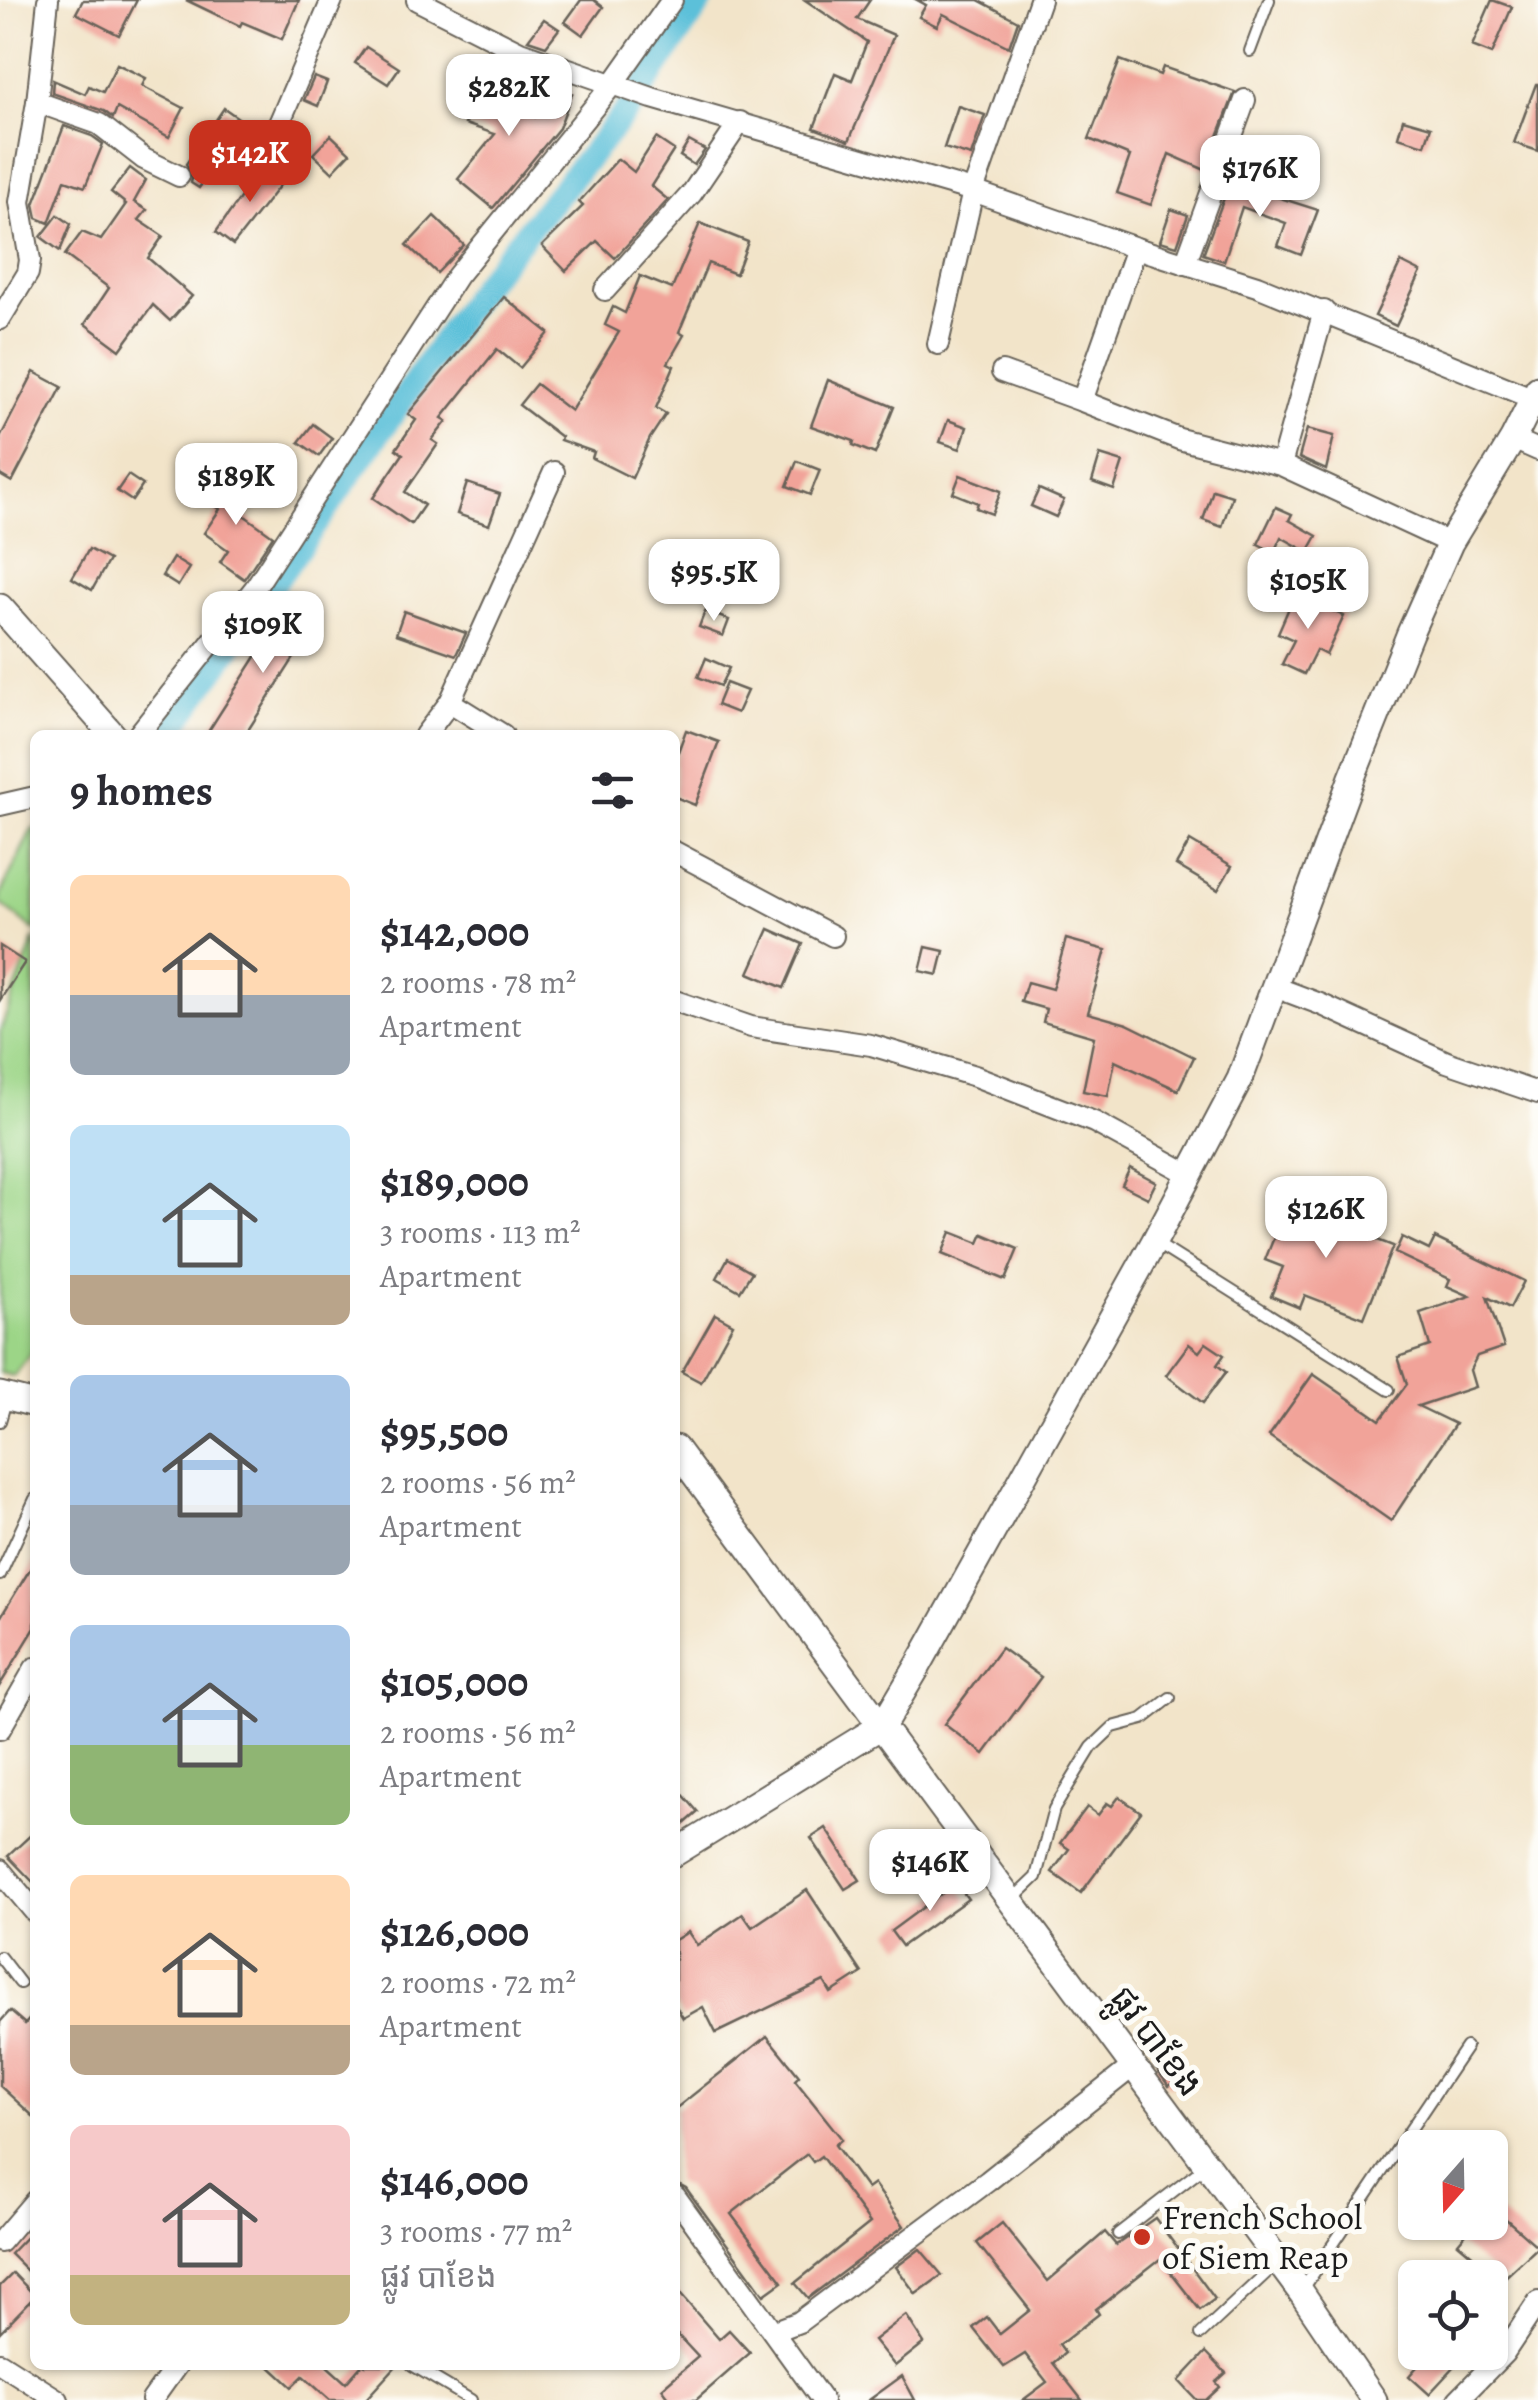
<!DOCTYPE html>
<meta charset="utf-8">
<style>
body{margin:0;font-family:Alegreya,"Noto Sans Khmer",serif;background:#f7f7f7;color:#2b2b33;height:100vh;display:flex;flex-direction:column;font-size:38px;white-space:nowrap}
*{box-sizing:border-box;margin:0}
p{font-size:32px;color:#7c7c81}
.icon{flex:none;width:55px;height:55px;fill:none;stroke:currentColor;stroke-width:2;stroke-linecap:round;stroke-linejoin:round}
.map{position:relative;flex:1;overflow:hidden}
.details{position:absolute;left:30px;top:730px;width:650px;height:1640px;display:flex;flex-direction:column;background:#fff;border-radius:15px;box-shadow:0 2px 8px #0004}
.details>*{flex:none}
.needle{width:65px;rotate:200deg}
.controls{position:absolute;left:1398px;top:2130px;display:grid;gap:20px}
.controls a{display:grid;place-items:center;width:110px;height:110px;border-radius:15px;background:#fff;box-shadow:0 2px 8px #0004;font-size:50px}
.price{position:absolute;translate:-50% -85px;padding:0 22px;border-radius:20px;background:#fff;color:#222;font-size:32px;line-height:65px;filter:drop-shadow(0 2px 5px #0008)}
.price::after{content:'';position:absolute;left:50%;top:60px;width:30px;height:22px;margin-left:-15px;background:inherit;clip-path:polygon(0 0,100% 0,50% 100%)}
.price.current{background:#c8321e;color:#fff}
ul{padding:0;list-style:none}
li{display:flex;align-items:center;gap:30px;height:250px;padding:0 40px}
li span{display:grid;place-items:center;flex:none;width:280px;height:200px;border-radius:15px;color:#555}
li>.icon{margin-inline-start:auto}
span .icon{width:120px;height:120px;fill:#fffc;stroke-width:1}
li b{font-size:42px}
h2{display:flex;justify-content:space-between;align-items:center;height:120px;padding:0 40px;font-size:42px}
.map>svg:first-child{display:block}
.green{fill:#9cd587;stroke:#5c7852;stroke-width:2.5}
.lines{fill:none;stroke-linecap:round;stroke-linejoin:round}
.canal{stroke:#5bc0d9;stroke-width:25}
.building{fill:#f1a399}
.service-casing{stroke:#676259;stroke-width:14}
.minor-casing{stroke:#676259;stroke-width:24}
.tertiary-casing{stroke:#676259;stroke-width:29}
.service{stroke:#fff;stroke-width:10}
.minor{stroke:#fff;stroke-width:20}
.tertiary{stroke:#fff;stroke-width:25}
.poi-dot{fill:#c8321e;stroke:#fdfcf7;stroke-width:4}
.labels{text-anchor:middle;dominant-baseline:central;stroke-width:10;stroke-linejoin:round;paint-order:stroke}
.street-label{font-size:35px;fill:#1c1c1c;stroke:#fdfcf7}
.poi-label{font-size:35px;fill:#1c1c1c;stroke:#fdfcf7;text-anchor:start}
</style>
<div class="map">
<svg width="1538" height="2400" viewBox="0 0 1538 2400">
<rect width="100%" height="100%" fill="#fdfcf7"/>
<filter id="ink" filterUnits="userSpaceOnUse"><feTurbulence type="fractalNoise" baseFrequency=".01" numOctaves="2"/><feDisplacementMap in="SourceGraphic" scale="20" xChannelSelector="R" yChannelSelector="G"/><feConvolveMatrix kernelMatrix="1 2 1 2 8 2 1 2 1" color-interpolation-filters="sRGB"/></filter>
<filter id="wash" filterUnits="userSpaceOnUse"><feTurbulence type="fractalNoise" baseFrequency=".0048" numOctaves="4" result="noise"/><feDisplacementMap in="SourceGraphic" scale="40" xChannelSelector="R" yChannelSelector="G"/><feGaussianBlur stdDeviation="2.25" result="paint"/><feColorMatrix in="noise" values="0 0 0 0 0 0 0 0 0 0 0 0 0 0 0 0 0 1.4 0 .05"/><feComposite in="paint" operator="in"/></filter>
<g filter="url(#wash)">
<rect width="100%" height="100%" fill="#f2e4c9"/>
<g class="green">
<path d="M35,828v103l-35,-28v-8l32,-66z"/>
<path d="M35,937v411l-21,28 -14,-3v-342z"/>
</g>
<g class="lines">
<g class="canal">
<path d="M643,87l59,-87"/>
<path d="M168,735l313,-448 149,-180"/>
</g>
</g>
<g id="blocks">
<g class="building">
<path d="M83,0h54l-18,35 -43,-22z"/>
<path d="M186,0h113l-17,39 -40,-17 -2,4z"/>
<path d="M581,0h13l9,7 -20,28 -18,-13z"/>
<path d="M805,0h65l-13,19 37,16 -45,106 -35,-13 21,-55 17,7 15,-38z"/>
<path d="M917,0h61l40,21 -9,26 -66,-33 -6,12 -18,-9 7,-12z"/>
<path d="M1492,0l20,7 -20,47 -20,-8z"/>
<path d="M544,19l15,10 -13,17 -18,-6z"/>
<path d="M366,47l33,21 -11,16 -33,-21z"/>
<path d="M1120,60l40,15 3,-8 72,25 -30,78 -36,-16 -18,51 -34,-12 13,-37 -41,-17z"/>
<path d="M117,64l29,14 -4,8 42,22 -15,29 -52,-29 -4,10 -9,-7 -52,-18 1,-13 32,14 4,-8 14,6z"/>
<path d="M314,77l13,5 -9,24 -14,-6z"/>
<path d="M479,80l21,7 -4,12 39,18 12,-32 25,9 -13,34 -66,80 -35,-29 37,-45 -30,-10z"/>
<path d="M1536,84h2v67l-24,-8z"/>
<path d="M958,106l27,9 -14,41 -27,-8z"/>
<path d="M224,108l20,14 -45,66 -8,-5 2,-9 -7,-10z"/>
<path d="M1403,119l28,8 -6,18 -27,-8z"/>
<path d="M64,126l28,10 11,8 -18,43 -20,-7 -16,43 -12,-5 -3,-14z"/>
<path d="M331,135l19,18 -18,19 -19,-18z"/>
<path d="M656,138l18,12 -23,36 17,14 -53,58 -18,-17 -31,30 -24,-25 41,-40 -4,-4 39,-43 16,13z"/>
<path d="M689,141l16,9 -11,15 -14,-9z"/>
<path d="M262,167l6,1 16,12 -51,65 -17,-13z"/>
<path d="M130,168l16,12 -12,22 13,8 -8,10 24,16 -15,22 44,38 -22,25 -17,-16 -33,45 -35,-26 24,-36 -44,-33 17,-23 19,8 25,-36 -15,-12z"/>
<path d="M1230,182l88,28 -17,45 -23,-9 8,-23 -44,-16 -18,54 -21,-7z"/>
<path d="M1171,209l17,6 -11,31 -17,-5z"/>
<path d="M58,215l13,9 -11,27 -19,-14z"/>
<path d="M434,216l30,29 -27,28 -30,-28z"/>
<path d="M700,223l48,19 -12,32 -28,-11 -29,69 5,3 -16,28 6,3 -18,42 10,6 -16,24 -18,40 -40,-20 2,-6 -34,-12 1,-3 -42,-32 17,-21 35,27 48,-79 -14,-7 8,-18 12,6 15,-37 32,13z"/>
<path d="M1401,262l20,10 -25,54 -21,-10z"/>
<path d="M504,297l45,36 -29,35 -23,-19 -55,69 5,3 -15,19 6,4 -33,48 19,13 -13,19 -38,-26 30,-44 -7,-5 20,-29 -8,-6z"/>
<path d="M34,372l28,15 -50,95 -12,-7v-37z"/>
<path d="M828,380l66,27 -19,47 -22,-9 1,-4 -43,-15z"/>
<path d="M948,420l19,7 -7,22 -20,-7z"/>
<path d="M313,424l19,14 -13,18 -20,-14z"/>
<path d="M1307,429l27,7 -8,34 -27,-12z"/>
<path d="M1100,455l23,7 -9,28 -22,-8z"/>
<path d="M797,461l23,9 -10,25 -23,-9z"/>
<path d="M228,474l23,16 -13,21 35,25 -29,43 -24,-17 8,-12 -24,-17 16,-24 -11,-7z"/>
<path d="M128,475l15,10 -11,16 -15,-10z"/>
<path d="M960,475l41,16 -9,23 -16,-6 2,-5 -25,-10z"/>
<path d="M467,483l33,11 -11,31 -32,-11z"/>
<path d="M1039,489l25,11 -8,17 -25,-11z"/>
<path d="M1213,490l19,6 -10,31 -19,-7z"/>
<path d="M1276,507l16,7 -3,6 28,16 -9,16 -27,-15 -7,15 -16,-8z"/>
<path d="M89,549l20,11 -17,30 -20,-12z"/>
<path d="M173,558l16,10 -11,18 -16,-10z"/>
<path d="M1295,594l49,22 -18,39 -10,-5 -12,24 -22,-10 12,-24 -16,-7z"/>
<path d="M287,608l28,17 -70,110h-39z"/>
<path d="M404,611l62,22 -10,22 -60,-21z"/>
<path d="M705,611l24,9 -6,16 -24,-9z"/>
<path d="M706,658l23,10 -9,18 -22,-9z"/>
<path d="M726,683l21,8 -10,22 -20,-8z"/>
<path d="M686,730l33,12 -24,63 -20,-8v-37z"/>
<path d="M1190,841l42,25 -14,24 -42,-25z"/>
<path d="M769,929l34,15 -19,44 -35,-15z"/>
<path d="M1066,939l40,11 -18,63 39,11 67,33 -16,33 -63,-29 -7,35 -25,-5 11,-54 -51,-15 3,-13 -25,-7 6,-20 25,7z"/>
<path d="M0,946l25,16 -25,38z"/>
<path d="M926,947l18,4 -6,24 -18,-4z"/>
<path d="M1130,1168l26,14 -8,16 -26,-13z"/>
<path d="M1288,1202l42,14 16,7 -2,4 49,19 -29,72 -59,-23 -5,13 -29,-12 12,-29 -18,-7z"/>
<path d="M951,1232l28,11 4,-9 35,15 -13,31 -63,-26z"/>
<path d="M1402,1237l27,13 6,-12 89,43 -14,27 -23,-11 17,50 -27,9 -7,14 5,17 -57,19 37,18 -64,97 -122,-85 44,-62 67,46 27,-36 -9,-27 32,-11 -10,-33 50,-17 -23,-10 3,-7 -55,-26z"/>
<path d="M728,1258l24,14 -12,19 -23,-13z"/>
<path d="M715,1314l18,10 -32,58 -19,-10z"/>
<path d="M1206,1343l18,12 -7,10 9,7 -23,31 -37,-28 23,-31 10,8z"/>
<path d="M35,1561v67l-35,57v-67z"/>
<path d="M1001,1648l40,29 -57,77 -40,-30z"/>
<path d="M675,1785l23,27 -23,20z"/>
<path d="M1119,1797l22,15 -60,81 -29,-21 17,-23 -9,-6 27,-36 11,8 9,-12 5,3z"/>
<path d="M826,1828l34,52 -15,9 -34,-51z"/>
<path d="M35,1831v53l-27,-28z"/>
<path d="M956,1883l12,16 -66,47 -11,-15z"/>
<path d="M807,1890l55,83 -31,20 -7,-12 -108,52 -13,-26 -20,11 -8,-13v-65l13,-8 9,13 46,-31 9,13z"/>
<path d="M10,2011l15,13 10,-11v105l-35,-32v-64z"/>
<path d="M767,2036l32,40 -4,4 47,59 -7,6 32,44 7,-5 30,42 -96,72 -13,-15 75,-60 -49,-67 -8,6 -6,-8 -76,60 51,68 -18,13 -78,-107 -11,-6v-73z"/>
<path d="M1167,2057l14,21 -12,8 -15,-20z"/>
<path d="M1490,2205l48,42 -36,33 -44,-37 18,-21h14z"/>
<path d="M1155,2218l60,81 -15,11 -40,-51 -64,50 3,5 -40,31 6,8 -12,10 29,37h-59l24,-18 -22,-28 -21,13 -31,-39 14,-11 13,17 30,-24 -53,-67 25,-20 46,58 57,-49 11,13z"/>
<path d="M35,2228v51l-25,-25z"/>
<path d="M920,2249l22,26 -26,19 -20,-27z"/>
<path d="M13,2273l22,23 -35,36v-46z"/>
<path d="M675,2288l44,51 10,-9 21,23 -54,47h-25l-9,-12 36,-31 -23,-25z"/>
<path d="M906,2315l18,28 -29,23 -21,-26z"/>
<path d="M1206,2352l20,21 -10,9 4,5 -14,13h-9l-18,-19z"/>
<path d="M1430,2352h38l-39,42 -20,-18z"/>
<path d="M268,2365h58l20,18 16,-18h35l-32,35h-35l-27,-24 -11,11z"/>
<path d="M902,2376l13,24h-46z"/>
</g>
</g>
</g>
<g filter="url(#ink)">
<use href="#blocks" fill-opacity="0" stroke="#676259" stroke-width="2.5"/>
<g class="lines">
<defs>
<g id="service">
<path d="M1250,51l19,-51"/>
<path d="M1154,1242l235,148"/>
<path d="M0,1421l7,-24"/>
<path d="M0,1575l35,-76"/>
<path d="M1013,1899l23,-22 18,-68 38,-62 21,-20 30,-8 27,-21"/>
<path d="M0,1957l20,26"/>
<path d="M1118,2234l88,-68"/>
<path d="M1301,2292l165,-245"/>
<path d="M1201,2334l76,-71"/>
<path d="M412,2365l59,35"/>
</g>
<g id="minor">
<path d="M417,0l103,52 132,46 321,93 163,57 121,38 277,113"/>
<path d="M37,102l62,22 45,35 35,17"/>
<path d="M266,154l66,-154"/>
<path d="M1185,264l60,-164"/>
<path d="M605,290l87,-97 48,-71"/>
<path d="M0,319l28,-46 2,-13 -10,-58 17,-100 11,-102"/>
<path d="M938,344l35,-153 67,-191"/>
<path d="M1002,372l80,29 54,-153"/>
<path d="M1082,401l97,38 102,26 169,78"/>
<path d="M1513,439l25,11"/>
<path d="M1281,465l43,-154"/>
<path d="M450,702l53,33"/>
<path d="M138,735l117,-147 202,-312 155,-191 60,-85"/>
<path d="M425,735l25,-33 104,-230"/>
<path d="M0,805l35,-8"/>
<path d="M675,852l158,84"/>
<path d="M1275,987l45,17 127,58 91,31"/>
<path d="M675,1001l76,26 120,18 104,31 119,46 95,52"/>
<path d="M0,1729l35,-61"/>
<path d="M0,1870l35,42"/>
<path d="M675,2196l147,204"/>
<path d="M0,2242l35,-41"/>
<path d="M775,2331l24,-9 189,-141 144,-114"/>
<path d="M0,2363l58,37"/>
<path d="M152,2400l25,-35"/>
<path d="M1458,2400l46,-47 34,-51"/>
</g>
<g id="tertiary">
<path d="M0,607l113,128"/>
<path d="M0,1395l35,9"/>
<path d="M675,1448l626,844 73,108"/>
<path d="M675,1853l208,-128 35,-59 236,-424 86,-163 111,-299 59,-147 40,-90 63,-104 25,-50"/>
</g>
</defs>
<use href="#service" class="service-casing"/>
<use href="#minor" class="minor-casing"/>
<use href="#tertiary" class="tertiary-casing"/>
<use href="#service" class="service"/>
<use href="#minor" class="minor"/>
<use href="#tertiary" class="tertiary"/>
</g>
</g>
<circle class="poi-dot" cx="1142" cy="2237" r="10"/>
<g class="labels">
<g class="street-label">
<text transform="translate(1157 2041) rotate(53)">ផ្លូវ បាខែង</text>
</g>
<g class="poi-label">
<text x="1162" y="2217">French School<tspan x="1162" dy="40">of Siem Reap</tspan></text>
</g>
</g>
</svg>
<div class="controls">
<a><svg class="needle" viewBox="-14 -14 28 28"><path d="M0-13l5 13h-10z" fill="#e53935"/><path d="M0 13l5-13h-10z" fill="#7c7c81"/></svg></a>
<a><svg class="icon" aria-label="locate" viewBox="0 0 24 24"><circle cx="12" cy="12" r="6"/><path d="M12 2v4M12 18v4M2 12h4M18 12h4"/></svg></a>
</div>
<b class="price" style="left:509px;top:139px">$282K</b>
<b class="price current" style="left:250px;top:205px">$142K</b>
<b class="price" style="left:1260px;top:220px">$176K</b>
<b class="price" style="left:236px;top:528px">$189K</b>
<b class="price" style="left:714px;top:624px">$95.5K</b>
<b class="price" style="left:1308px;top:632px">$105K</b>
<b class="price" style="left:263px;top:676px">$109K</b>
<b class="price" style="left:1326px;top:1261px">$126K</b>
<b class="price" style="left:930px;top:1914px">$146K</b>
<section class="details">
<h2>9 homes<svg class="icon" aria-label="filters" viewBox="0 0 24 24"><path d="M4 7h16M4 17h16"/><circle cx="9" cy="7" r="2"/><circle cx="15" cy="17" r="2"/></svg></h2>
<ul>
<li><span style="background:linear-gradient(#ffd9b3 60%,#9aa5b1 0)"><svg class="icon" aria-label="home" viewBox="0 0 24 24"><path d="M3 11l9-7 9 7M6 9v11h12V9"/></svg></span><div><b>$142,000</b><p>2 rooms · 78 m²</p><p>Apartment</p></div></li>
<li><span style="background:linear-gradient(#bfe0f5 75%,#b9a48a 0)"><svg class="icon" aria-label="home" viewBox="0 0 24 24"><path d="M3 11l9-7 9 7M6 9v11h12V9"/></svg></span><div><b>$189,000</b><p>3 rooms · 113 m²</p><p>Apartment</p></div></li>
<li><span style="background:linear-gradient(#a9c7e8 65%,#9aa5b1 0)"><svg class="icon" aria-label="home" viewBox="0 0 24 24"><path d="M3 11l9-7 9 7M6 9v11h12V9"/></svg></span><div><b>$95,500</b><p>2 rooms · 56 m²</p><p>Apartment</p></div></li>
<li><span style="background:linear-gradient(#a9c7e8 60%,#8fb573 0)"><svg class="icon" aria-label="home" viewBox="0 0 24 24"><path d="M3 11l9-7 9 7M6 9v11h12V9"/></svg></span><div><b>$105,000</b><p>2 rooms · 56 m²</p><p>Apartment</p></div></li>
<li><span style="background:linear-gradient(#ffd9b3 75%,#b9a48a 0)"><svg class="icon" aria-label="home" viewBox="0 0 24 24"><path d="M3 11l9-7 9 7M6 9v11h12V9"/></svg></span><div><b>$126,000</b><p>2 rooms · 72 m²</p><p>Apartment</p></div></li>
<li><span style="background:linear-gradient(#f6c9c9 75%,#c2b280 0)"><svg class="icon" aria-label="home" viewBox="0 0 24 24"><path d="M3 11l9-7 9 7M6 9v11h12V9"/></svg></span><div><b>$146,000</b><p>3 rooms · 77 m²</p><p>ផ្លូវ បាខែង</p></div></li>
</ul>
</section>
</div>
